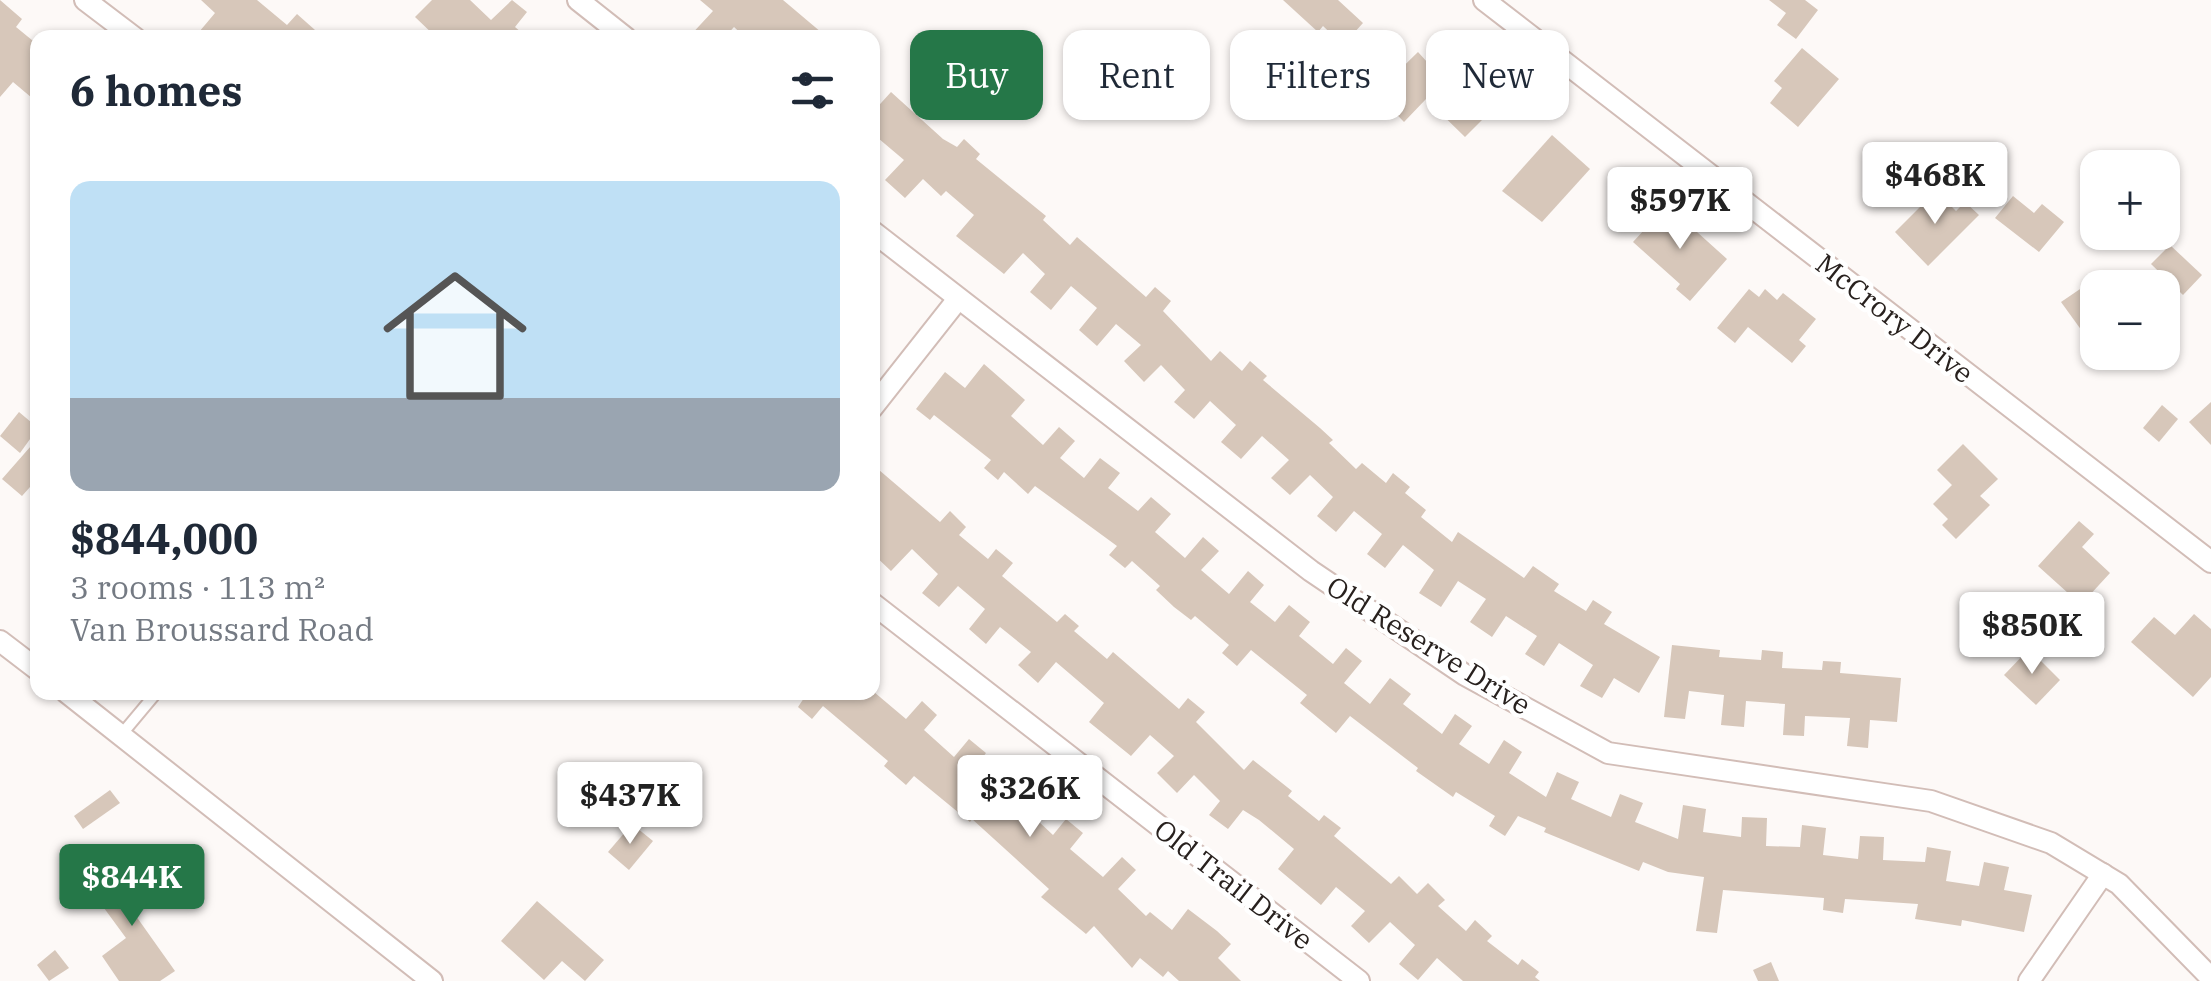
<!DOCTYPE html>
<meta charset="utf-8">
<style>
body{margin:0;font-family:"IBM Plex Serif",serif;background:#f2f2f3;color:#1f2937;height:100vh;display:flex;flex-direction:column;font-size:38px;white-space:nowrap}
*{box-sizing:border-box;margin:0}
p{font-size:32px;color:#747a83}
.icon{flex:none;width:55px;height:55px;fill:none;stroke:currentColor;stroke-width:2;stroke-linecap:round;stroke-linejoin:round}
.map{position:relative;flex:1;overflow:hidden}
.panel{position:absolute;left:30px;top:30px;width:850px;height:670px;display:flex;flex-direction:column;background:#fff;border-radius:20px;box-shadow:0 2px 8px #0004}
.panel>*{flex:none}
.banner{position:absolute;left:910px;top:30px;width:950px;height:90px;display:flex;gap:20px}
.fabs{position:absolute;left:2080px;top:150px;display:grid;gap:20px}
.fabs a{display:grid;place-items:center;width:100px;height:100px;border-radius:20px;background:#fff;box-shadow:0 2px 8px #0004;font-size:50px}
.price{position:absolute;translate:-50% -85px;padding:0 22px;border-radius:10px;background:#fff;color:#222;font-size:32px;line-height:65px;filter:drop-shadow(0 2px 5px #0008)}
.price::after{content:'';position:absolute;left:50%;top:60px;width:30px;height:22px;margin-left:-15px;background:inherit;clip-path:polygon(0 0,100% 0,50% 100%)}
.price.selected{background:#257748;color:#fff}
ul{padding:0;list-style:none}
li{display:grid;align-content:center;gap:20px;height:530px;padding:0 40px}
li+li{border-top:2px solid #e0e1e3}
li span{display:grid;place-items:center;height:310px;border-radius:20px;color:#555}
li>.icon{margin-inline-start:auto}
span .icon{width:180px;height:180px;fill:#fffc;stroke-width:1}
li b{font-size:42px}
h2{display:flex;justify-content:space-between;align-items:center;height:120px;padding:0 40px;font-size:42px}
.tag{padding:0 35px;border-radius:20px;background:#fff;box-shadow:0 2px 8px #0004;font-size:35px;line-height:90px}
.tag.selected{background:#257748;color:#fff}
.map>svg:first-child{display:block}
.building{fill:#d7c7ba}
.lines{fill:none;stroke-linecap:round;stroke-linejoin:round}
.service-casing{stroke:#d2bdb7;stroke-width:14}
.minor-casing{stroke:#d2bdb7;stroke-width:24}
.service{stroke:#fff;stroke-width:10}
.minor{stroke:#fff;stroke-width:20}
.labels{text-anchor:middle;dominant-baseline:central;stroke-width:9;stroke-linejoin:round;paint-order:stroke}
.street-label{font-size:28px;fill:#28211e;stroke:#fff}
</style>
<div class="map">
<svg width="2211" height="981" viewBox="0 0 2211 981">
<rect width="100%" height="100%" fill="#fdf9f7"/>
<g class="building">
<path d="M0,0l22,19 -6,8 22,18v58l-25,-21 -13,15z"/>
<path d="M201,0h56l30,25 10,-11 27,24h-83l-8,-8 -6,8h-33l21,-25z"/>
<path d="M432,0h38l21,20 21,-20 15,12 -12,15 13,11h-91l-22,-21z"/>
<path d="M700,0h83l45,38h-82l-12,-11 -10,11h-36l25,-27z"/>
<path d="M1283,0h55l25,23 -20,22 -20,-19 -5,6z"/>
<path d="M1769,0h36l13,10 -22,29 -19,-14 9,-12z"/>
<path d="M1802,48l37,31 -41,48 -28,-24 12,-15 -8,-7z"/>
<path d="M1418,52l10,11 8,-9 19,19 10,-9 25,25 -11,11 12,11 -26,26 -39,-38 -22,23 -28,-29z"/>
<path d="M891,92l52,47 14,8 7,-8 16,15 -4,5 70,57 -3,4 27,25 7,-8 69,60 9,-10 16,14 -8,10 48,50 9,-10 22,20 8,-10 17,15 -4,4 57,48 13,12 -4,3 27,26 6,-6 24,20 7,-10 17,14 -5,6 21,17 -5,7 31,25 6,-10 66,46 9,-12 26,18 -5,7 32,20 7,-11 19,12 -8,12 56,33 -21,36 -25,-15 -12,20 -22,-12 13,-21 -34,-22 -15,23 -19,-12 12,-18 -31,-20 -14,21 -22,-15 16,-23 -28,-18 -17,26 -22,-14 15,-23 -31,-25 -18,23 -18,-14 15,-20 -28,-23 -18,21 -19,-16 16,-19 -23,-22 -20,20 -19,-17 18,-18 -27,-24 -21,23 -20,-17 15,-17 -26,-24 -16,18 -20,-17 11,-12 -24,-25 -17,17 -20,-21 17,-16 -25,-21 -19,22 -18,-16 18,-22 -26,-22 -20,24 -21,-18 15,-18 -22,-21 -19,21 -48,-38 18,-21 -28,-24 -5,5 -18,-17 -18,19 -20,-18 19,-20 -32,-27v-20z"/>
<path d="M1552,135l38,34 -48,53 -40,-31z"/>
<path d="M1936,191l20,20 9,-9 14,13 -51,51 -33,-34z"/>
<path d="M2013,196l21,17 8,-9 22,18 -25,30 -44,-34z"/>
<path d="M1667,205l60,54 -37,42 -14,-12 4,-5 -47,-42z"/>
<path d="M2170,245l32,30 -19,20 -32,-31z"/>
<path d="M2086,285l12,16v20l-16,10 -21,-29z"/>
<path d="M1749,289l10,8 6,-8 12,11 6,-7 33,26 -17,21 7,6 -14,17 -44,-36 -13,16 -18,-15z"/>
<path d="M984,364l41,36 -14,16 32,29 16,-18 16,14 -15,17 24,20 16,-20 20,15 -12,15 30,23 13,-14 20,17 -16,18 30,26 18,-21 16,14 -18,19 28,24 19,-23 16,14 -14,17 25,20 14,-17 21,17 -11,14 34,28 13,-16 16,13 -18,22 26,21 20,-26 21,16 -8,10 39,30 13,-20 17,12 -13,18 30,20 15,-24 18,12 -13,21 37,24 11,-25 22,10 -8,17 40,18 9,-23 23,9 -8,19 43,17 5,-34 23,4 -3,23 38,5 1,-20 25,1 -1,28 34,1 2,-22 24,3 -3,27 35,4 2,-23 24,1 -1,23 42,2 2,-15 24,4 -5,30 33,5 5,-24 25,5 -5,23 28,5 -8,37 -62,-12 -1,6 -46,-7 3,-15 -73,-5 -2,14 -20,-3 1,-12 -101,-8 -6,43 -21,-2 8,-54 -36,-5 -25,-10 -4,9 -95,-39 2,-4 -28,-12 -13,20 -16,-10 6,-10 -39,-24 -3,5 -37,-26 2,-3 -68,-52 -14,17 -36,-30 7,-8 -56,-45 -14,16 -15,-13 7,-8 -34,-29 -4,4 -17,-13 -18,-17 4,-4 -28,-25 -7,7 -16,-13 8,-9 -82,-60 -7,8 -24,-22 -6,8 -14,-12 7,-8 -57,-45 -4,5 -14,-11 29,-37 20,16z"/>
<path d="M2211,402v43l-22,-23z"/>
<path d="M2162,405l16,14 -19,23 -16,-14z"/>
<path d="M19,412l19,16 -18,25 -20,-17z"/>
<path d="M38,438v55l-8,-6 -8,9 -20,-17z"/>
<path d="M1963,444l35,35 -18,17 10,9 -34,34 -14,-14 6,-6 -15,-15 19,-19 -15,-15z"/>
<path d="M872,464l68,58 10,-11 16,16 -7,8 29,24 8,-10 17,14 -11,13 55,46 8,-8 14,12 -5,5 33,28 6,-7 66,57 9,-11 17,14 -9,10 48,48 9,-10 39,31 -4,5 31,25 5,-6 17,13 -7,8 57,48 8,-8 18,18 11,-11 17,17 -7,6 28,25 9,-11 17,16 -5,5 31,24 4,-6 17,13 -4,5 5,4h-77l-26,-23 -19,22 -19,-16 16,-19 -25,-23 -21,21 -18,-17 14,-15 -29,-24 -15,18 -43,-36 16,-20 -35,-29 -16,-10 -15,19 -19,-14 11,-14 -26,-26 -17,18 -20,-20 17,-17 -24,-21 -19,21 -42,-34 15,-19 -48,-41 -18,21 -20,-18 13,-13 -31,-25 -14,17 -17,-15 16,-20 -27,-23 -19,21 -17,-14 16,-19 -26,-25 -21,22 -19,-18z"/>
<path d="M2079,521l15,13 -12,13 28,26 -34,37 -13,-12 5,-5 -30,-27z"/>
<path d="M2194,614l17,15v48l-18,20 -62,-55 23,-25 21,18z"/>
<path d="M1672,645l48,5 -1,7 42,3 1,-10 21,2 -1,16 40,2 1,-9 18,1 -1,11 61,5 -4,44 -27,-2 -2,28 -21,-2 3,-28 -45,-2 -1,20 -21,-1 2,-31 -39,-3 -2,26 -23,-2 3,-30 -35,-4 -4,28 -21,-2z"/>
<path d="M2029,649l31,31 -24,25 -32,-30z"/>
<path d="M808,692h66l32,27 16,-18 15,14 -13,15 30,27 15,-18 17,14 -13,17 31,25 16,-17 15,14 -13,14 31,29 13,-16 17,14 -13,16 33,28 19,-20 14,13 -18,19 28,27 4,-4 22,18 16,-21 29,22 14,13 -13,14 23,23h-62l-11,-10 -5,6 -23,-19 -8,10 -38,-42 -8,8 -45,-37 8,-8 -77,-70 -2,3 -56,-46 -8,9 -22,-19 4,-5 -65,-55 -11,13 -14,-12z"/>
<path d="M110,790l10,13 -37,26 -9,-13z"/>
<path d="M632,824l21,17 -24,29 -21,-18z"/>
<path d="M136,863l21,28 -26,18 44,62 -15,10h-41l-17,-25 24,-18 -33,-45z"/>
<path d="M537,901l67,59 -19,21 -23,-20 -18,19 -43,-39z"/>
<path d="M55,950l14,18 -20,13 -12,-16z"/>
<path d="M1771,962l8,19h-21l-5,-11z"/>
</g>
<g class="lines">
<defs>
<path id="service" d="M121,735l36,-43"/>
<g id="minor">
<path d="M85,0l50,38"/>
<path d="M578,0l48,38"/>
<path d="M1484,0l727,562"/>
<path d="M872,231l439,340 154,104 143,78 323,48 120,42 68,41 92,94"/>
<path d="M872,408l86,-109"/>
<path d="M872,603l487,378"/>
<path d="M0,641l38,29"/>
<path d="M66,692l366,289"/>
<path d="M2029,981l74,-107"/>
</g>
</defs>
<use href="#service" class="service-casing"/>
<use href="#minor" class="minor-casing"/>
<use href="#service" class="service"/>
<use href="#minor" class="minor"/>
</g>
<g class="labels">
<g class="street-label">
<text transform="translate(1895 318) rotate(38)">McCrory Drive</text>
<text transform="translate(1429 645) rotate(32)">Old Reserve Drive</text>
<text transform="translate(1234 884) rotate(38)">Old Trail Drive</text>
</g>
</g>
</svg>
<div class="fabs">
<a>+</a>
<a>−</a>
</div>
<b class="price" style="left:1935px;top:227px">$468K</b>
<b class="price" style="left:1680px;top:252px">$597K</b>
<b class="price" style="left:2032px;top:677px">$850K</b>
<b class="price" style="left:1030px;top:840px">$326K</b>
<b class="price" style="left:630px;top:847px">$437K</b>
<b class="price selected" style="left:132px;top:929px">$844K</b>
<div class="banner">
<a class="tag selected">Buy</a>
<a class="tag">Rent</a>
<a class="tag">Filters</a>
<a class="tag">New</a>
</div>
<section class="panel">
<h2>6 homes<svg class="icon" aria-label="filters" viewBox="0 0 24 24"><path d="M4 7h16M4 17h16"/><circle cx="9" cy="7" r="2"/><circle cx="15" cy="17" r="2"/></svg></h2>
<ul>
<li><span style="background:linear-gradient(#bfe0f5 70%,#9aa5b1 0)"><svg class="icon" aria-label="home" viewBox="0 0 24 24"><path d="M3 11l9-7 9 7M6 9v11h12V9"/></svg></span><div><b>$844,000</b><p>3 rooms · 113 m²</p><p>Van Broussard Road</p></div></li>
</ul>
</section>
</div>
